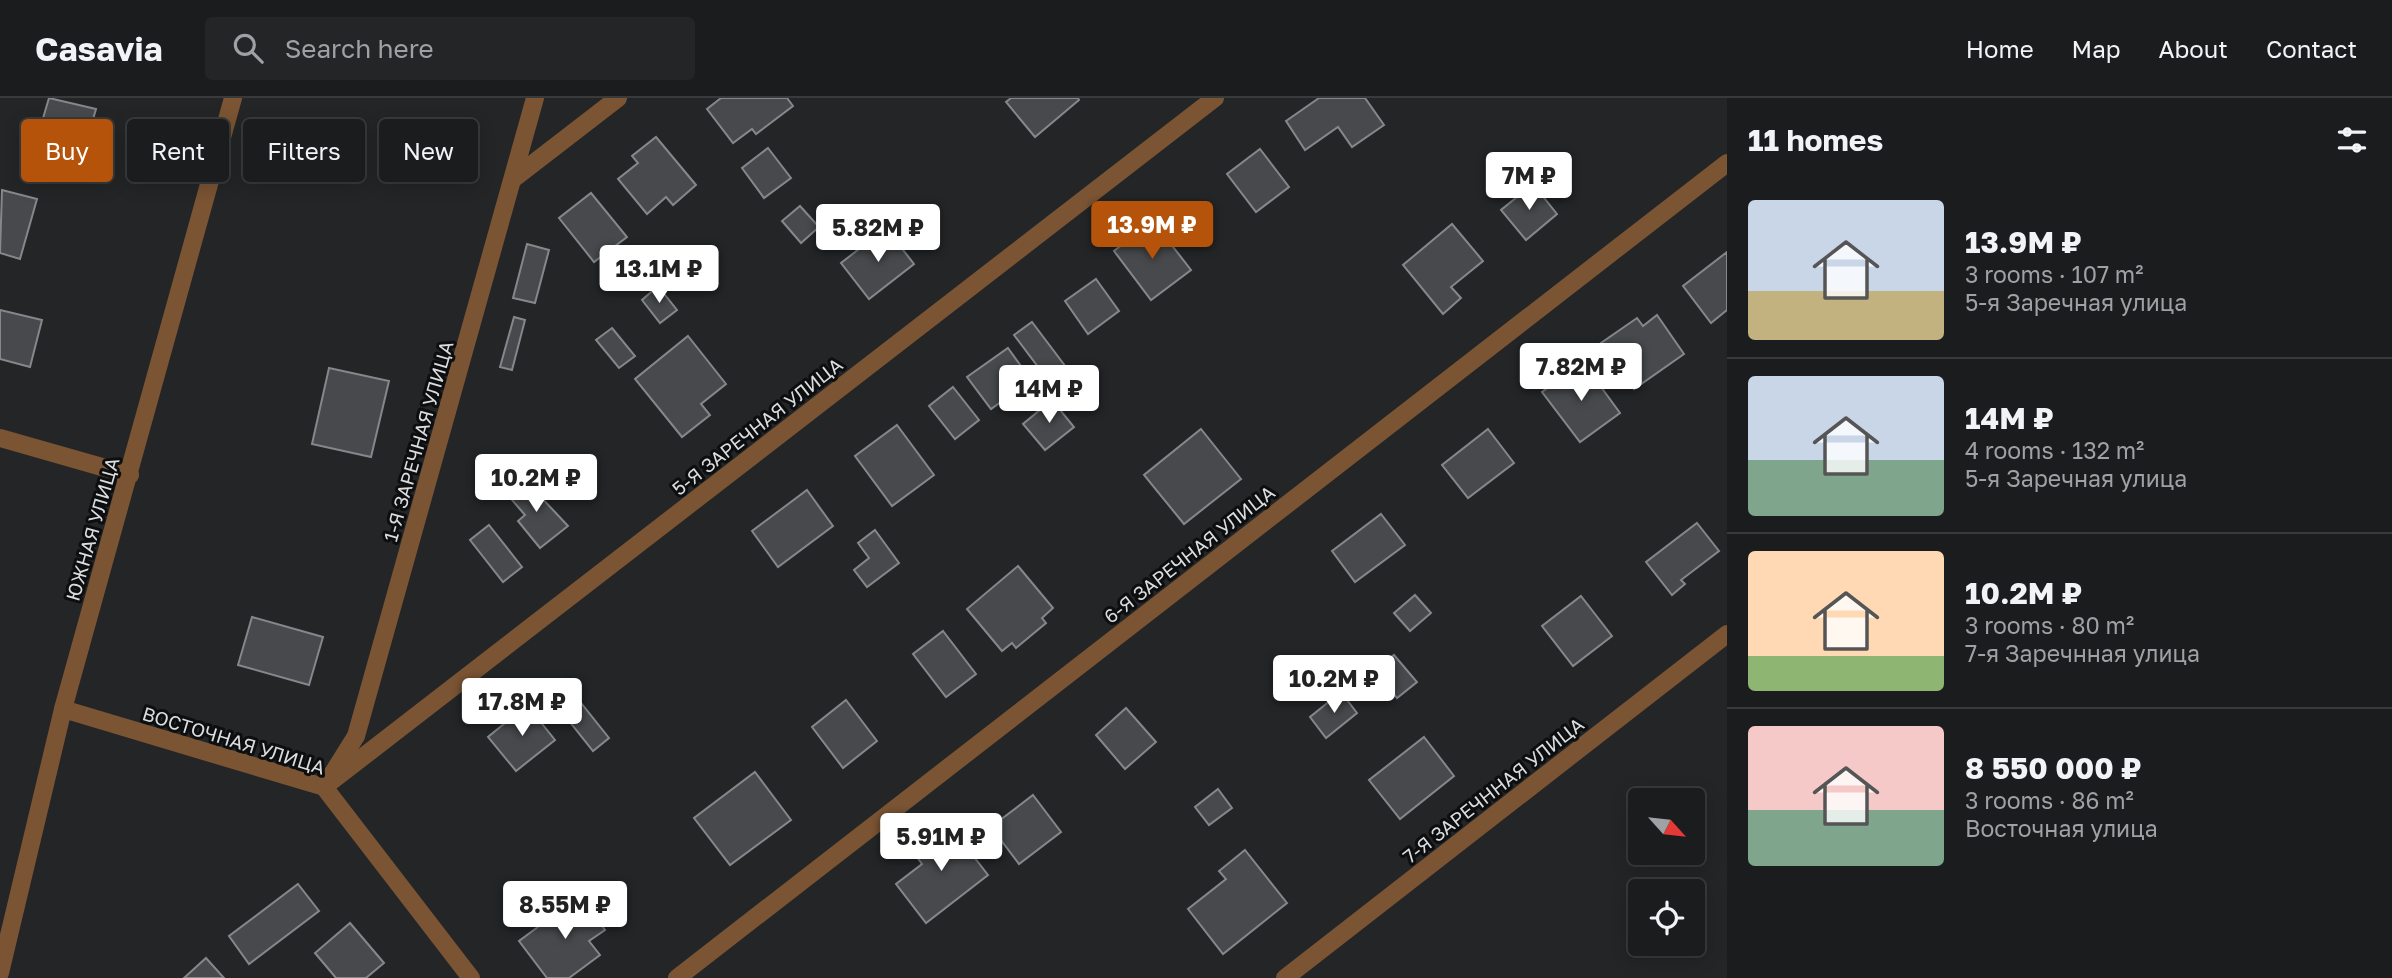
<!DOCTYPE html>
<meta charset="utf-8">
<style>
body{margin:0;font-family:"Golos Text",sans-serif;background:#232526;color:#f1f3f6;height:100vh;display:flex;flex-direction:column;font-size:26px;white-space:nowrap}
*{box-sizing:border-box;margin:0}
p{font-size:23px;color:#9fa1a4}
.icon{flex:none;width:38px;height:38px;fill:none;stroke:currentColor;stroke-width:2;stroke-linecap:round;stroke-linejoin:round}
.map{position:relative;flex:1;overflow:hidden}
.sheet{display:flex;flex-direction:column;background:#1a1c1d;width:665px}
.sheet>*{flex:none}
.top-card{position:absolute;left:21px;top:21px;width:665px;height:63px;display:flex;gap:14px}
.needle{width:46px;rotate:117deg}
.fabs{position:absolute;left:1628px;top:690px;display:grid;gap:14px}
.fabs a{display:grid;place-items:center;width:77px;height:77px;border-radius:7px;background:#1a1c1d;box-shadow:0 4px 18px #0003,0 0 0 2px #383a3b;font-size:35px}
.price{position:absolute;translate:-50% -60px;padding:0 16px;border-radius:7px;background:#fff;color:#222;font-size:23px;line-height:46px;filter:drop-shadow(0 2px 4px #0008)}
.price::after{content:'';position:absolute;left:50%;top:42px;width:21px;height:16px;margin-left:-10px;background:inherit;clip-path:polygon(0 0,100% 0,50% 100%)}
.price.active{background:#b45309;color:#fff}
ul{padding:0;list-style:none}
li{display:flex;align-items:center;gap:21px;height:175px;padding:0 21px}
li+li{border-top:2px solid #383a3b}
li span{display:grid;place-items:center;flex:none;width:196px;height:140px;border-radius:7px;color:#555}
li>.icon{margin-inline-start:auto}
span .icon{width:84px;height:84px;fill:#fffc;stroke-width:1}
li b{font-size:30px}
h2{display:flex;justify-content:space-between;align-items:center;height:84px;padding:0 21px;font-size:30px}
.tag{padding:0 24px;border-radius:7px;background:#1a1c1d;box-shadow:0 4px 18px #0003,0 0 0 2px #383a3b;font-size:24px;line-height:63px}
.tag.active{background:#b45309;color:#fff}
header{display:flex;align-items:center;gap:42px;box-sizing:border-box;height:98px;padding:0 35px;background:#1a1c1d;border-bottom:2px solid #383a3b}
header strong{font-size:33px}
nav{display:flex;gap:38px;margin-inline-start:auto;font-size:24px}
.search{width:490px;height:63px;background:#232526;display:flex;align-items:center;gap:18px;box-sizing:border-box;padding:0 24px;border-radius:7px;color:#9fa1a4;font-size:26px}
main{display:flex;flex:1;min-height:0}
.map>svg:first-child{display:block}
.building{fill:#47494c;stroke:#85888a;stroke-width:2}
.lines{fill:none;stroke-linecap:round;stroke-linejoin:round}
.minor{stroke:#7a5433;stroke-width:18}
.labels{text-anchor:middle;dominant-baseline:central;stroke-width:6;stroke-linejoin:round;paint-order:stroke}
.street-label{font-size:19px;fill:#dbdcde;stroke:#0d0e0f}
</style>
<header>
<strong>Casavia</strong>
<div class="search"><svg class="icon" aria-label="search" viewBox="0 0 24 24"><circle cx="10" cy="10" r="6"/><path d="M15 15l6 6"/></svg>Search here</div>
<nav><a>Home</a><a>Map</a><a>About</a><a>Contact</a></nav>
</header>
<main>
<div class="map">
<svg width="1727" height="880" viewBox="0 0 1727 880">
<rect width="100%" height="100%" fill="#232527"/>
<g class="building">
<path d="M49,0l47,11 -20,68 -37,-11 6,-21 -9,-3z"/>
<path d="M721,0h66l6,8 -37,28 -4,-5 -19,14 -26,-34z"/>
<path d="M1011,0h67l1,2 -44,37 -29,-35z"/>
<path d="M1319,0h46l19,27 -32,22 -14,-20 -33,23 -19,-29z"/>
<path d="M656,39l40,48 -23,20 -7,-8 -19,17 -29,-35 20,-16 -6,-7z"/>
<path d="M768,50l23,30 -27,20 -22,-30z"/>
<path d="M1260,51l29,38 -33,25 -29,-38z"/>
<path d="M1533,86l24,30 -31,26 -25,-30z"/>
<path d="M2,92l35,9 -17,60 -20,-6z"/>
<path d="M591,95l36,44 -33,25 -35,-44z"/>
<path d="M800,108l19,21 -18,16 -19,-22z"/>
<path d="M1153,123l38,49 -40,30 -37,-49z"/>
<path d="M1452,126l31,37 -32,26 10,11 -18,16 -40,-49z"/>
<path d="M886,130l28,36 -45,35 -28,-36z"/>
<path d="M527,146l22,6 -14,53 -22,-5z"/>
<path d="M1727,154v58l-16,13 -28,-37z"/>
<path d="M1096,181l23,32 -31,23 -23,-33z"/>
<path d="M658,188l19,24 -17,13 -18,-23z"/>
<path d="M0,212l42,10 -12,47 -30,-8z"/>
<path d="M1657,217l27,39 -50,35 -33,-46 36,-25 6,8z"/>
<path d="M514,219l11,3 -13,50 -12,-3z"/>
<path d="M1032,224l46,61 -18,13 -46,-61z"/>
<path d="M612,230l23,28 -16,12 -23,-28z"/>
<path d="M688,238l38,48 -25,20 9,11 -28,22 -47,-58z"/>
<path d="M1008,250l23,32 -40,29 -24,-32z"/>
<path d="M1585,267l35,48 -40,29 -38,-50 30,-22 2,3z"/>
<path d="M329,270l60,13 -18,76 -59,-13z"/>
<path d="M953,289l26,33 -24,19 -26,-33z"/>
<path d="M1052,302l22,27 -29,23 -22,-26z"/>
<path d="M897,327l37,50 -42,31 -37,-50z"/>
<path d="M1201,331l40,50 -57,45 -40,-49z"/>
<path d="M1488,331l26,34 -46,35 -26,-33z"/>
<path d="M524,381l44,47 -28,22 -22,-27 7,-6 -19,-22z"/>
<path d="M807,392l26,36 -55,41 -26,-36z"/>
<path d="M1381,416l24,31 -50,37 -23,-31z"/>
<path d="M1697,425l22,28 -38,29 4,4 -13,11 -26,-33z"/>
<path d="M489,427l33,42 -19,15 -33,-42z"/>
<path d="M875,432l24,33 -32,24 -13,-17 15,-12 -11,-15z"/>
<path d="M1018,468l35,42 -11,10 4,5 -30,25 -4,-5 -10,8 -35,-42z"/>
<path d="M1415,497l16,18 -21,18 -16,-18z"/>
<path d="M1581,498l31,40 -39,30 -31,-40z"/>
<path d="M252,519l71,20 -14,48 -71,-20z"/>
<path d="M943,533l33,43 -30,23 -33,-43z"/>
<path d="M1394,557l23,27 -20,16 -22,-28z"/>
<path d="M562,581l47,59 -16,13 -47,-59z"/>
<path d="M1341,594l16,21 -31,25 -16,-21z"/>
<path d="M846,602l31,41 -34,27 -31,-41z"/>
<path d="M527,607l28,35 -39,31 -28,-34z"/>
<path d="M1126,610l30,34 -31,27 -29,-34z"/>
<path d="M1424,639l30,39 -54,43 -31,-39z"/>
<path d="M755,674l36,48 -61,45 -36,-47z"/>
<path d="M1218,691l14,19 -23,17 -14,-18z"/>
<path d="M1033,697l28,37 -42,32 -28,-37z"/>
<path d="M947,724l41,53 -62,48 -30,-39 26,-20 -11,-15z"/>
<path d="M1245,752l42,53 -64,51 -35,-45 38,-30 -7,-8z"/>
<path d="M298,786l21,27 -70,53 -20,-28z"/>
<path d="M580,798l25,34 -16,11 11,14 -31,23h-22l-28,-37z"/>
<path d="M350,825l34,40 -18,15h-30l-21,-25z"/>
<path d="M206,860l18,20h-40z"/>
</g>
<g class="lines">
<g class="minor">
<path d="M513,81l105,-81"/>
<path d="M0,340l130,37"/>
<path d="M63,611l261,78 147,191"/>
<path d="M331,678l25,-40 179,-638"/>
<path d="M324,689l891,-689"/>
<path d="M0,875l63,-264 170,-611"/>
<path d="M677,880l1050,-815"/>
<path d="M1285,880l442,-344"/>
</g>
</g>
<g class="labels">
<g class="street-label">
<text transform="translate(757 328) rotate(-38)">5-Я ЗАРЕЧНАЯ УЛИЦА</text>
<text transform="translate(418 343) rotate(-74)">1-Я ЗАРЕЧНАЯ УЛИЦА</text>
<text transform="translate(92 431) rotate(-74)">ЮЖНАЯ УЛИЦА</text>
<text transform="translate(1189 456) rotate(-38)">6-Я ЗАРЕЧНАЯ УЛИЦА</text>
<text transform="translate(234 642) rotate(17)">ВОСТОЧНАЯ УЛИЦА</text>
<text transform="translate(1493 692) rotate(-38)">7-Я ЗАРЕЧННАЯ УЛИЦА</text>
</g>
</g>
</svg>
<div class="fabs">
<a><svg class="needle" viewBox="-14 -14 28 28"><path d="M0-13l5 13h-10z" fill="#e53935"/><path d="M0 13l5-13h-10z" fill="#9fa1a4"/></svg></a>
<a><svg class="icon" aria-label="locate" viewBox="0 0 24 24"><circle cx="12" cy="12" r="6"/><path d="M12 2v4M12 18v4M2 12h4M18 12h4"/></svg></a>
</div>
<b class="price" style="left:1529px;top:114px">7M ₽</b>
<b class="price active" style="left:1152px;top:163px">13.9M ₽</b>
<b class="price" style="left:878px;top:166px">5.82M ₽</b>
<b class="price" style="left:659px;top:207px">13.1M ₽</b>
<b class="price" style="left:1581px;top:305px">7.82M ₽</b>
<b class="price" style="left:1049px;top:327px">14M ₽</b>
<b class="price" style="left:536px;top:416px">10.2M ₽</b>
<b class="price" style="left:1334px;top:617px">10.2M ₽</b>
<b class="price" style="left:522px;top:640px">17.8M ₽</b>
<b class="price" style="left:941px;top:775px">5.91M ₽</b>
<b class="price" style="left:565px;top:843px">8.55M ₽</b>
<div class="top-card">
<a class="tag active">Buy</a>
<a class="tag">Rent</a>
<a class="tag">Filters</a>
<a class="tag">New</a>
</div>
</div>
<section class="sheet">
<h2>11 homes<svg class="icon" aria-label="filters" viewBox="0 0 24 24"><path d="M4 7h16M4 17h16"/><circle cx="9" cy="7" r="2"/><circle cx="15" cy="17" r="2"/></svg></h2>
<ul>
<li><span style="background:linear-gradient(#c9d6e8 65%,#c2b280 0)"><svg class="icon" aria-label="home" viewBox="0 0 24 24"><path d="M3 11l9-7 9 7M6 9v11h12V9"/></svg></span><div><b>13.9M ₽</b><p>3 rooms · 107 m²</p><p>5-я Заречная улица</p></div></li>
<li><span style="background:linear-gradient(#c9d6e8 60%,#7fa58c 0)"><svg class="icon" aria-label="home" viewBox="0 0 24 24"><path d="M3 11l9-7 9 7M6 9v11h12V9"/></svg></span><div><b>14M ₽</b><p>4 rooms · 132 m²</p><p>5-я Заречная улица</p></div></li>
<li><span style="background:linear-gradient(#ffd9b3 75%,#8fb573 0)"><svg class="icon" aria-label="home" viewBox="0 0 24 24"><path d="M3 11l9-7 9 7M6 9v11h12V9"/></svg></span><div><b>10.2M ₽</b><p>3 rooms · 80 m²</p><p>7-я Заречнная улица</p></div></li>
<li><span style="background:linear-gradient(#f6c9c9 60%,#7fa58c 0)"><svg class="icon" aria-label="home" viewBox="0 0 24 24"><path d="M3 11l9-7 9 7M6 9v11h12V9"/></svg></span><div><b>8 550 000 ₽</b><p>3 rooms · 86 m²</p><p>Восточная улица</p></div></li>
</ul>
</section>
</main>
